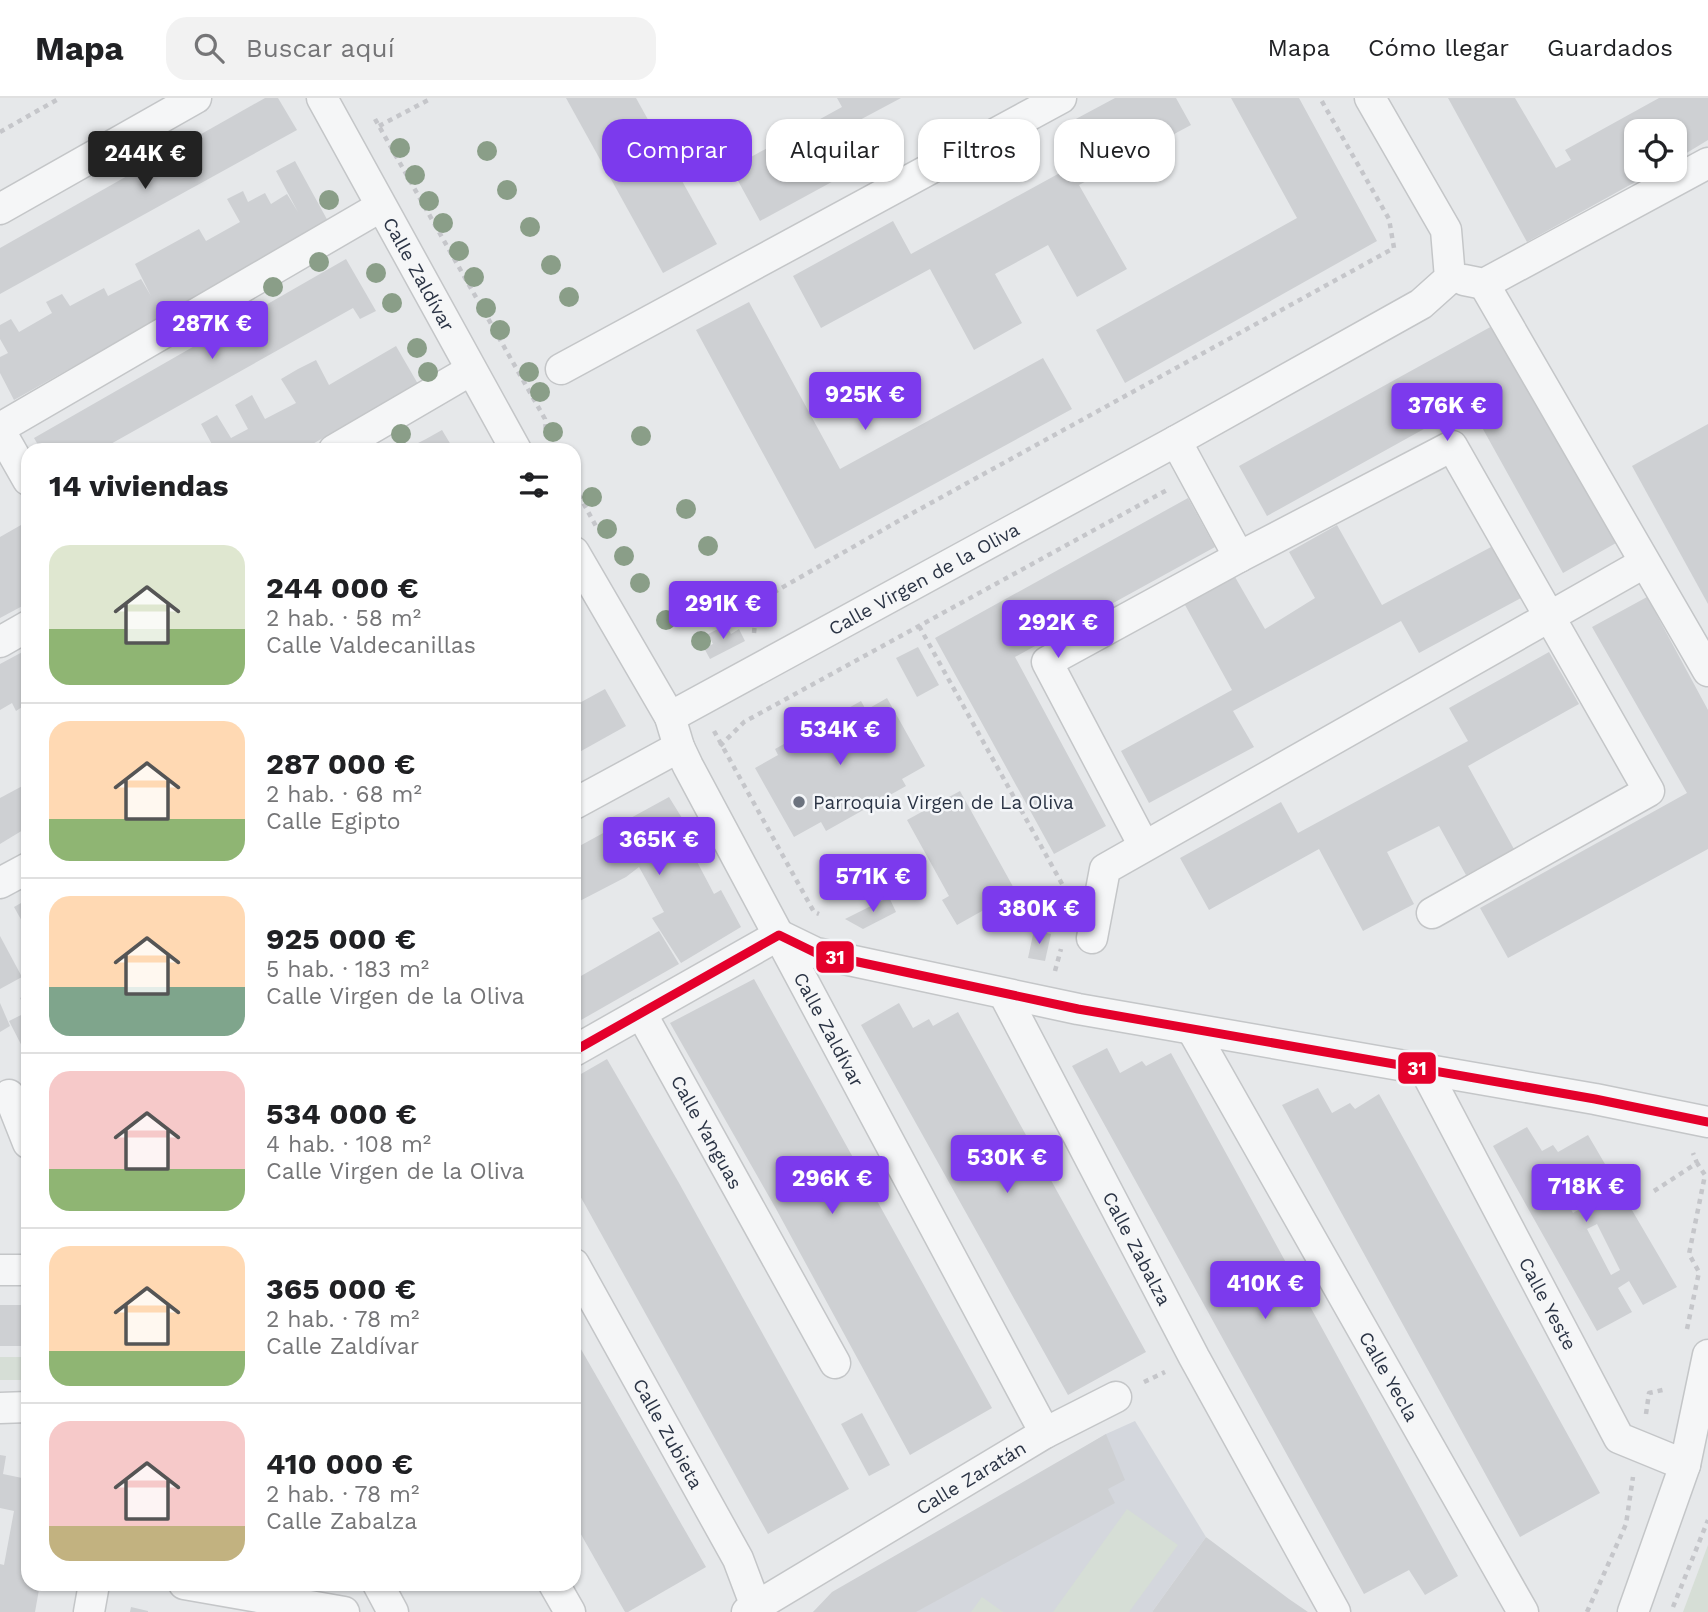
<!DOCTYPE html>
<html lang="es">
<meta charset="utf-8">
<style>
body{margin:0;font-family:"Work Sans",sans-serif;background:#f2f2f2;color:#202124;height:100vh;display:flex;flex-direction:column;font-size:26px;white-space:nowrap}
*{box-sizing:border-box;margin:0}
p{font-size:23px;color:#757577}
.icon{flex:none;width:38px;height:38px;fill:none;stroke:currentColor;stroke-width:2;stroke-linecap:round;stroke-linejoin:round}
.map{position:relative;flex:1;overflow:hidden}
.sheet{position:absolute;left:21px;top:345px;width:560px;height:1148px;display:flex;flex-direction:column;background:#fff;border-radius:21px;box-shadow:0 2px 5px #0004}
.sheet>*{flex:none}
.top-card{position:absolute;left:602px;top:21px;width:665px;height:63px;display:flex;gap:14px}
.controls{position:absolute;left:1624px;top:21px;display:grid;gap:14px}
.controls a{display:grid;place-items:center;width:63px;height:63px;border-radius:14px;background:#fff;box-shadow:0 2px 5px #0004;font-size:35px}
.price{position:absolute;translate:-50% -60px;padding:0 16px;border-radius:7px;background:#7c3aed;color:#fff;font-size:23px;line-height:46px;filter:drop-shadow(0 2px 4px #0008)}
.price::after{content:'';position:absolute;left:50%;top:42px;width:21px;height:16px;margin-left:-10px;background:inherit;clip-path:polygon(0 0,100% 0,50% 100%)}
.price.current{background:#222;color:#fff}
ul{padding:0;list-style:none}
li{display:flex;align-items:center;gap:21px;height:175px;padding:0 28px}
li+li{border-top:2px solid #e0e0e0}
li span{display:grid;place-items:center;flex:none;width:196px;height:140px;border-radius:21px;color:#555}
li>.icon{margin-inline-start:auto}
span .icon{width:84px;height:84px;fill:#fffc;stroke-width:1}
li b{font-size:30px}
h2{display:flex;justify-content:space-between;align-items:center;height:84px;padding:0 28px;font-size:30px}
.pill{padding:0 24px;border-radius:21px;background:#fff;box-shadow:0 2px 5px #0004;font-size:24px;line-height:63px}
.pill.current{background:#7c3aed;color:#fff}
header{display:flex;align-items:center;gap:42px;box-sizing:border-box;height:98px;padding:0 35px;background:#fff;border-bottom:2px solid #e0e0e0}
header strong{font-size:33px}
nav{display:flex;gap:38px;margin-inline-start:auto;font-size:24px}
.search{width:490px;height:63px;background:#f2f2f2;display:flex;align-items:center;gap:18px;box-sizing:border-box;padding:0 24px;border-radius:21px;color:#757577;font-size:26px}
.map>svg:first-child{display:block}
.built{fill:#d4d7dd}
.green{fill:#d6ded6}
.building{fill:#ced0d3;fill-rule:evenodd}
.lines{fill:none;stroke-linecap:round;stroke-linejoin:round}
.street-casing{stroke:#c4c6c8;stroke-width:33}
.path{stroke:#c5c6ca;stroke-width:4.5;stroke-dasharray:5 5;stroke-linecap:butt}
.street{stroke:#f5f6f7;stroke-width:30}
.bus-1-casing{stroke:#f4f6f9;stroke-width:14}
.bus-1{stroke:#e4002b;stroke-width:9}
.tree{fill:#8a9e88}
.poi-dot{fill:#6c737f;stroke:#f4f6f9;stroke-width:2.5}
.labels{text-anchor:middle;dominant-baseline:central;stroke-width:5;stroke-linejoin:round;paint-order:stroke}
.street-label{font-size:19px;fill:#2b3445;stroke:#f4f6f9}
.poi-label{font-size:19px;fill:#2b3445;stroke:#f4f6f9;text-anchor:start}
.line-badge{stroke:#f4f6f9;stroke-width:2.5}
.badge-label{font-size:19px;text-anchor:middle;font-weight:bold;fill:#fff}
</style>
<header>
<strong>Mapa</strong>
<div class="search"><svg class="icon" aria-label="search" viewBox="0 0 24 24"><circle cx="10" cy="10" r="6"/><path d="M15 15l6 6"/></svg>Buscar aquí</div>
<nav><a>Mapa</a><a>Cómo llegar</a><a>Guardados</a></nav>
</header>
<div class="map">
<svg width="1708" height="1514" viewBox="0 0 1708 1514">
<rect width="100%" height="100%" fill="#e6e8ea"/>
<path class="built" d="M1135,1323l71,116 -54,75h-339l293,-178z"/>
<g class="green">
<rect x="0" y="1259" width="28" height="23"/>
<path d="M1127,1411l51,36 -49,67h-76z"/>
<path d="M1708,1447v67h-25z"/>
<path d="M982,1499l21,15h-32z"/>
</g>
<g class="building">
<path d="M265,0h13l19,32 -297,164v-46z"/>
<path d="M566,0h70l81,146 -54,29z"/>
<path d="M837,0h64l-60,32 20,36 -101,55 -29,-53 111,-61z"/>
<path d="M1115,0h61l15,27 -112,60 48,84 -50,28 -29,-52 -53,29 27,49 -48,27 -44,-81 -109,59 -28,-52 100,-55 18,33 83,-45 84,-46 -19,-35z"/>
<path d="M1231,0h68l78,143 -252,142 -29,-53 201,-112z"/>
<path d="M1448,0h67l41,70 15,-8 -6,-10 94,-52h49v42l-33,20v-29h-39v39h21l-130,72z"/>
<path d="M295,63l34,62 -315,177 -14,-27v-16l8,-4 -8,-14v-14l11,-6 8,13 33,-19 -6,-11 16,-8 8,12 34,-18 4,8 33,-17 10,17 -16,-32 64,-35 7,12 34,-19 -13,-23 16,-8 5,11 17,-9 6,11 16,-10 11,18 -22,-41z"/>
<path d="M346,161l30,52 -16,8 -7,-11 -253,142h-59l-7,-12z"/>
<path d="M749,204l91,167 203,-111 29,51 -257,140 -119,-219z"/>
<path d="M1494,227l122,218 -53,30 -94,-169 -202,112 -28,-50z"/>
<path d="M396,248l22,38 -116,66h-87l-14,-26 16,-9 14,23 17,-9 -13,-24 17,-10 13,24 31,-16 -15,-24 17,-10 18,-9 13,25z"/>
<path d="M1708,326v180l-76,-138z"/>
<path d="M442,332l12,20h-50l22,-11z"/>
<path d="M1188,400l27,49 -200,110 91,169 -52,28 -119,-216z"/>
<path d="M21,427l7,12v66l-28,15v-81z"/>
<path d="M1337,427l45,80 111,-59 28,52 -102,55 -18,-32 -168,90 21,36 -105,56 -28,-52 111,-61 -47,-85 50,-28 30,52 50,-31 -26,-46z"/>
<path d="M1647,499l61,113v139l-200,109 -28,-50 207,-115 -95,-166z"/>
<path d="M726,527l5,9 8,-5 6,12 -35,18 -6,-11 9,-4 -5,-10z"/>
<path d="M918,549l21,38 -22,12 -21,-39z"/>
<path d="M28,551v54l-12,8 -4,-8 -12,7v-46z"/>
<path d="M1549,554l30,52 -111,62 46,83 -48,26 -27,-49 -52,26 27,52 -51,27 -44,-82 -110,61 -29,-52 101,-56 17,31 170,-92 -19,-33z"/>
<path d="M605,591l21,37 -52,29v-49z"/>
<path d="M887,600l38,68 -23,13 4,7 -80,45 -5,-9 -27,15 -39,-69 23,-13 -3,-6 86,-48 5,9z"/>
<path d="M28,685v44l-28,17v-46z"/>
<path d="M960,693l56,101 -59,33 -15,-25 7,-4 -42,-76z"/>
<path d="M669,699l21,34 -7,4 31,59 7,-4 20,37 -60,36 -29,-45 12,-6 -25,-45 -13,10 -52,27v-55z"/>
<path d="M889,799l7,15 -33,17 -18,-10z"/>
<path d="M28,801v33l-14,-25z"/>
<path d="M1034,832l17,4 -6,27 -17,-3z"/>
<path d="M659,833l20,33 -105,60v-44z"/>
<path d="M0,838l22,41 -22,12z"/>
<path d="M754,881l238,429 -82,47 -135,-248 -105,-184z"/>
<path d="M28,896v64l-19,-37 18,-9 -7,-14z"/>
<path d="M0,905l10,23 -10,6z"/>
<path d="M899,905l14,25 16,-9 4,7 25,-14 188,340 -78,43 -207,-370z"/>
<path d="M1107,950l13,25 22,-12 4,5 25,-13 287,523 -33,19 -16,-25 -45,24 -292,-528z"/>
<path d="M607,961l72,124 170,306 -81,45 -194,-349v-107z"/>
<path d="M1318,990l14,25 18,-10 5,6 24,-15 221,399 -80,44 -238,-432z"/>
<path d="M1527,1029l15,24 11,-6 5,7 30,-17 89,152 -34,18 -14,-24 -11,7 14,24 -35,19 -104,-185zM1590,1077l-16,11 11,20 -12,7 -12,-22zM1597,1126l23,46 -9,5 -24,-46z"/>
<rect x="0" y="1207" width="28" height="41"/>
<path d="M574,1239l132,230 -78,45h-3l-51,-90z"/>
<path d="M862,1315l28,52 -21,11 -28,-52z"/>
<path d="M1106,1336l19,46 -17,9 7,14 -199,109h-103l19,-20z"/>
<path d="M0,1357l6,1 -3,18 19,4 6,-23v129h12l-5,28h-35v-48l4,1 10,-54 -14,-3z"/>
<path d="M1206,1439l83,62 19,13h-156z"/>
<path d="M131,1509l17,4v1h-18z"/>
</g>
<g class="lines">
<defs>
<g id="street">
<path id="s1" d="M322,0l194,352"/>
<path d="M0,111l196,-111"/>
<path d="M1464,182l20,4 224,-121"/>
<path d="M1484,186l224,387"/>
<path d="M561,271l500,-271"/>
<path d="M0,330l380,-221"/>
<path d="M0,333l28,49"/>
<path d="M1176,343l63,116"/>
<path d="M334,352l137,-80"/>
<path id="s2" d="M574,454l96,165 9,30 9,19 357,667"/>
<path d="M0,544l28,-16"/>
<path id="s3" d="M670,619l506,-276 245,-137 29,-26 -4,-48 -76,-132"/>
<path d="M574,706l105,-57"/>
<path d="M1144,748l-97,-184 192,-105 213,-111 197,345 -217,122"/>
<path d="M0,785l28,-15"/>
<path d="M1092,840l13,-69 539,-306"/>
<path id="s4" d="M1004,896l190,363 141,255"/>
<path id="s5" d="M641,915l194,350"/>
<path id="s6" d="M1193,933l330,581"/>
<path d="M574,953l205,-116 37,18 262,56 517,90 113,23"/>
<path id="s7" d="M1425,972l194,368 66,27"/>
<path d="M9,997l19,48"/>
<path id="s8" d="M574,1166l164,295 20,53"/>
<path d="M0,1172h28"/>
<path d="M0,1310l28,-1"/>
<path d="M184,1486l160,28"/>
<path d="M378,1486l15,28"/>
<path d="M554,1486l16,28"/>
<path d="M89,1514l5,-28"/>
<path id="s9" d="M747,1514l298,-179 71,-36"/>
<path d="M1633,1514l52,-147 23,-110"/>
</g>
</defs>
<use href="#street" class="street-casing"/>
<g class="path">
<path d="M375,21l170,300 1,14"/>
<path d="M379,28l53,-28"/>
<path d="M0,34l60,-34"/>
<path d="M574,388l23,42"/>
<path d="M919,528l147,265"/>
<path d="M754,535l3,-31 143,-82 494,-272 -5,-29 -69,-121"/>
<path d="M714,633l100,181 5,2"/>
<path d="M720,648l24,-24 423,-232"/>
<path d="M1055,873l6,-22"/>
<path d="M1654,1093l43,-28 -4,-10"/>
<path d="M1687,1231l12,-57 -10,-18 16,-79 -8,-12"/>
<path d="M1144,1284l21,-10"/>
<path d="M1646,1316l3,-21 18,-4"/>
<path d="M1673,1509l35,-87"/>
<path d="M1587,1514l39,-88 7,-47"/>
</g>
<use href="#street" class="street"/>
<defs>
<path id="bus-1" d="M574,953l205,-116 37,18 262,56 517,90 113,23"/>
</defs>
<use href="#bus-1" class="bus-1-casing"/>
<use href="#bus-1" class="bus-1"/>
</g>
<g class="tree">
<circle cx="400" cy="50" r="10"/>
<circle cx="487" cy="53" r="10"/>
<circle cx="415" cy="77" r="10"/>
<circle cx="507" cy="92" r="10"/>
<circle cx="329" cy="102" r="10"/>
<circle cx="429" cy="103" r="10"/>
<circle cx="443" cy="125" r="10"/>
<circle cx="530" cy="129" r="10"/>
<circle cx="459" cy="153" r="10"/>
<circle cx="319" cy="164" r="10"/>
<circle cx="551" cy="167" r="10"/>
<circle cx="376" cy="175" r="10"/>
<circle cx="474" cy="179" r="10"/>
<circle cx="273" cy="189" r="10"/>
<circle cx="569" cy="199" r="10"/>
<circle cx="392" cy="205" r="10"/>
<circle cx="486" cy="210" r="10"/>
<circle cx="500" cy="232" r="10"/>
<circle cx="417" cy="250" r="10"/>
<circle cx="428" cy="274" r="10"/>
<circle cx="529" cy="274" r="10"/>
<circle cx="540" cy="294" r="10"/>
<circle cx="553" cy="334" r="10"/>
<circle cx="401" cy="336" r="10"/>
<circle cx="641" cy="338" r="10"/>
<circle cx="592" cy="399" r="10"/>
<circle cx="686" cy="411" r="10"/>
<circle cx="607" cy="431" r="10"/>
<circle cx="708" cy="448" r="10"/>
<circle cx="624" cy="458" r="10"/>
<circle cx="640" cy="485" r="10"/>
<circle cx="666" cy="522" r="10"/>
<circle cx="701" cy="543" r="10"/>
</g>
<circle class="poi-dot" cx="799" cy="704" r="7"/>
<g class="labels">
<g class="street-label">
<text stroke="none"><textPath href="#s1" startOffset="201">Calle Zaldívar</textPath></text>
<text stroke="none"><textPath href="#s3" startOffset="289">Calle Virgen de la Oliva</textPath></text>
<text stroke="none"><textPath href="#s2" startOffset="542">Calle Zaldívar</textPath></text>
<text stroke="none"><textPath href="#s5" startOffset="136">Calle Yanguas</textPath></text>
<text stroke="none"><textPath href="#s4" startOffset="287">Calle Zabalza</textPath></text>
<text stroke="none"><textPath href="#s7" startOffset="264">Calle Yeste</textPath></text>
<text stroke="none"><textPath href="#s6" startOffset="397">Calle Yecla</textPath></text>
<text stroke="none"><textPath href="#s8" startOffset="194">Calle Zubieta</textPath></text>
<text stroke="none"><textPath href="#s9" startOffset="261">Calle Zaratán</textPath></text>
</g>
<g class="poi-label">
<text x="813" y="704">Parroquia Virgen de La Oliva</text>
</g>
</g>
<g class="line-badge">
<rect x="815" y="842" width="40" height="34" rx="7" fill="#e4002b"/>
<rect x="1397" y="953" width="40" height="34" rx="7" fill="#e4002b"/>
</g>
<g class="badge-label">
<text x="835" y="866">31</text>
<text x="1417" y="977">31</text>
</g>
</svg>
<div class="controls">
<a><svg class="icon" aria-label="locate" viewBox="0 0 24 24"><circle cx="12" cy="12" r="6"/><path d="M12 2v4M12 18v4M2 12h4M18 12h4"/></svg></a>
</div>
<b class="price current" style="left:145px;top:93px">244K €</b>
<b class="price" style="left:212px;top:263px">287K €</b>
<b class="price" style="left:865px;top:334px">925K €</b>
<b class="price" style="left:1447px;top:345px">376K €</b>
<b class="price" style="left:723px;top:543px">291K €</b>
<b class="price" style="left:1058px;top:562px">292K €</b>
<b class="price" style="left:840px;top:669px">534K €</b>
<b class="price" style="left:659px;top:779px">365K €</b>
<b class="price" style="left:873px;top:816px">571K €</b>
<b class="price" style="left:1039px;top:848px">380K €</b>
<b class="price" style="left:1007px;top:1097px">530K €</b>
<b class="price" style="left:832px;top:1118px">296K €</b>
<b class="price" style="left:1586px;top:1126px">718K €</b>
<b class="price" style="left:1265px;top:1223px">410K €</b>
<div class="top-card">
<a class="pill current">Comprar</a>
<a class="pill">Alquilar</a>
<a class="pill">Filtros</a>
<a class="pill">Nuevo</a>
</div>
<section class="sheet">
<h2>14 viviendas<svg class="icon" aria-label="filters" viewBox="0 0 24 24"><path d="M4 7h16M4 17h16"/><circle cx="9" cy="7" r="2"/><circle cx="15" cy="17" r="2"/></svg></h2>
<ul>
<li><span style="background:linear-gradient(#dfe7d0 60%,#8fb573 0)"><svg class="icon" aria-label="home" viewBox="0 0 24 24"><path d="M3 11l9-7 9 7M6 9v11h12V9"/></svg></span><div><b>244 000 €</b><p>2 hab. · 58 m²</p><p>Calle Valdecanillas</p></div></li>
<li><span style="background:linear-gradient(#ffd9b3 70%,#8fb573 0)"><svg class="icon" aria-label="home" viewBox="0 0 24 24"><path d="M3 11l9-7 9 7M6 9v11h12V9"/></svg></span><div><b>287 000 €</b><p>2 hab. · 68 m²</p><p>Calle Egipto</p></div></li>
<li><span style="background:linear-gradient(#ffd9b3 65%,#7fa58c 0)"><svg class="icon" aria-label="home" viewBox="0 0 24 24"><path d="M3 11l9-7 9 7M6 9v11h12V9"/></svg></span><div><b>925 000 €</b><p>5 hab. · 183 m²</p><p>Calle Virgen de la Oliva</p></div></li>
<li><span style="background:linear-gradient(#f6c9c9 70%,#8fb573 0)"><svg class="icon" aria-label="home" viewBox="0 0 24 24"><path d="M3 11l9-7 9 7M6 9v11h12V9"/></svg></span><div><b>534 000 €</b><p>4 hab. · 108 m²</p><p>Calle Virgen de la Oliva</p></div></li>
<li><span style="background:linear-gradient(#ffd9b3 75%,#8fb573 0)"><svg class="icon" aria-label="home" viewBox="0 0 24 24"><path d="M3 11l9-7 9 7M6 9v11h12V9"/></svg></span><div><b>365 000 €</b><p>2 hab. · 78 m²</p><p>Calle Zaldívar</p></div></li>
<li><span style="background:linear-gradient(#f6c9c9 75%,#c2b280 0)"><svg class="icon" aria-label="home" viewBox="0 0 24 24"><path d="M3 11l9-7 9 7M6 9v11h12V9"/></svg></span><div><b>410 000 €</b><p>2 hab. · 78 m²</p><p>Calle Zabalza</p></div></li>
</ul>
</section>
</div>
